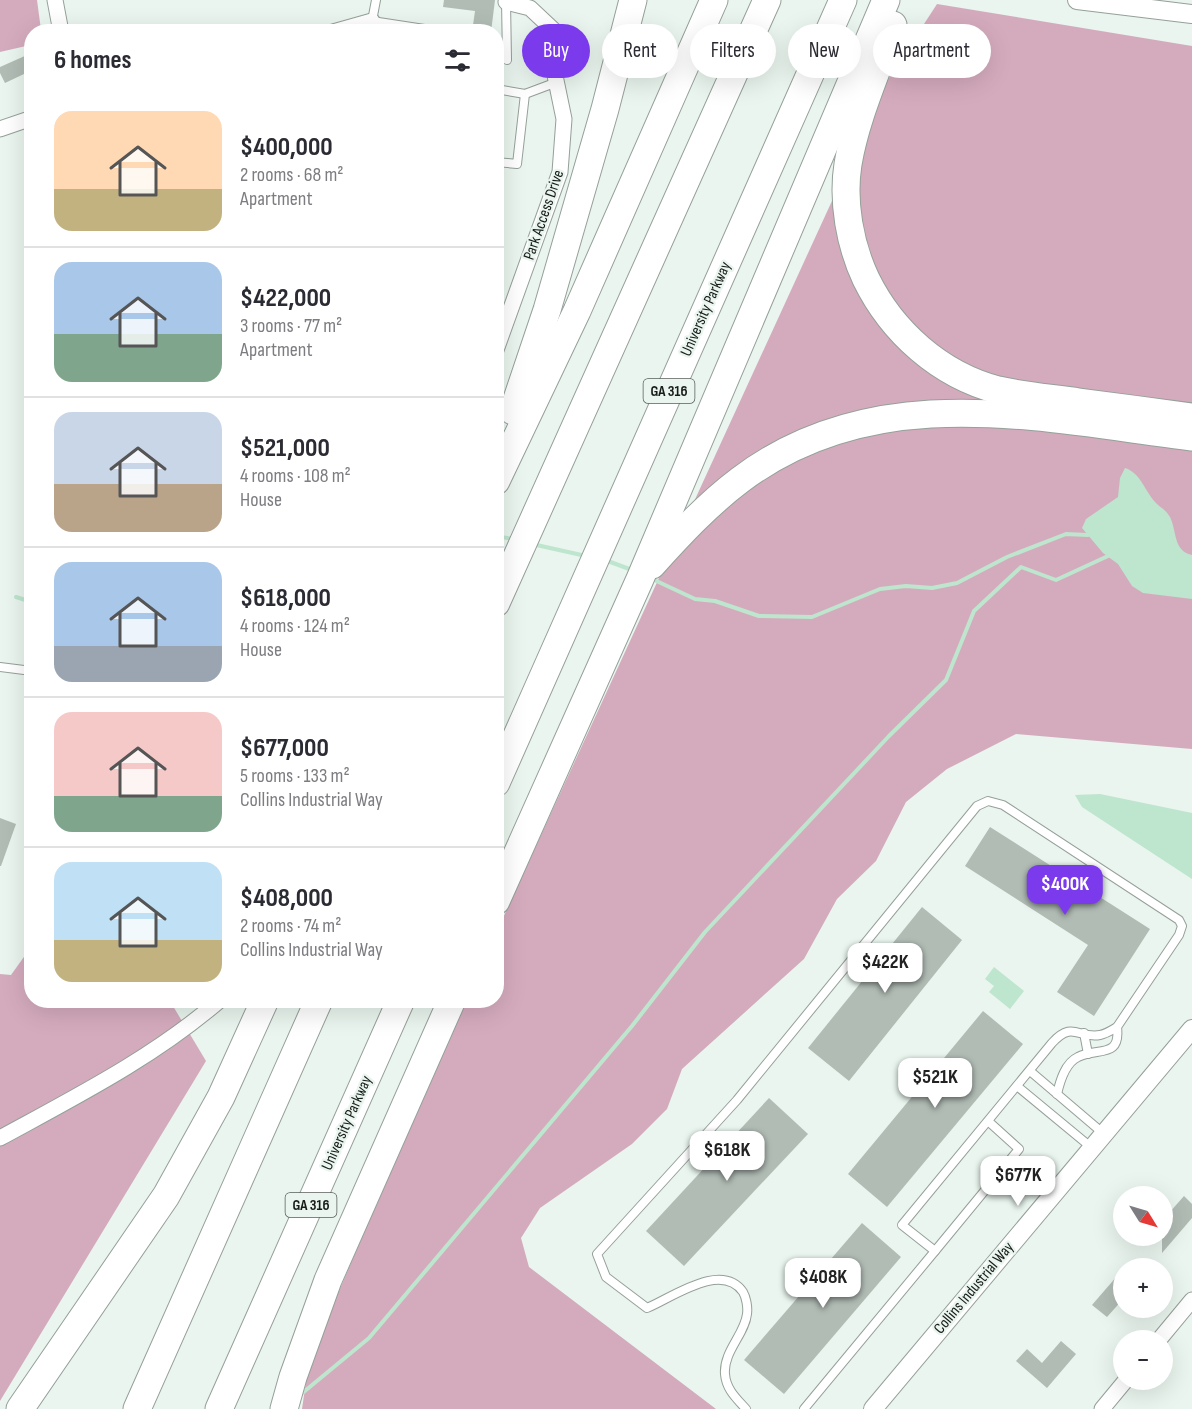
<!DOCTYPE html>
<meta charset="utf-8">
<style>
body{margin:0;font-family:"Sofia Sans Condensed",sans-serif;background:#f7f7f7;color:#2b2b33;height:100vh;display:flex;flex-direction:column;font-size:22px;white-space:nowrap}
*{box-sizing:border-box;margin:0}
p{font-size:20px;color:#7c7c81}
.icon{flex:none;width:33px;height:33px;fill:none;stroke:currentColor;stroke-width:2;stroke-linecap:round;stroke-linejoin:round}
.map{position:relative;flex:1;overflow:hidden}
.drawer{position:absolute;left:24px;top:24px;width:480px;height:984px;display:flex;flex-direction:column;background:#fff;border-radius:24px;box-shadow:0 6px 24px #0002}
.drawer>*{flex:none}
.top-card{position:absolute;left:522px;top:24px;width:570px;height:54px;display:flex;gap:12px}
.needle{width:39px;rotate:127deg}
.controls{position:absolute;left:1113px;top:1186px;display:grid;gap:12px}
.controls a{display:grid;place-items:center;width:60px;height:60px;border-radius:50%;background:#fff;box-shadow:0 6px 24px #0002;font-size:30px}
.price{position:absolute;translate:-50% -51px;padding:0 14px;border-radius:12px;background:#fff;color:#222;font-size:20px;line-height:39px;filter:drop-shadow(0 2px 3px #0008)}
.price::after{content:'';position:absolute;left:50%;top:36px;width:18px;height:14px;margin-left:-9px;background:inherit;clip-path:polygon(0 0,100% 0,50% 100%)}
.price.active{background:#7c3aed;color:#fff}
ul{padding:0;list-style:none}
li{display:flex;align-items:center;gap:18px;height:150px;padding:0 30px}
li+li{border-top:2px solid #e1e1e2}
li span{display:grid;place-items:center;flex:none;width:168px;height:120px;border-radius:18px;color:#555}
li>.icon{margin-inline-start:auto}
span .icon{width:72px;height:72px;fill:#fffc;stroke-width:1}
li b{font-size:26px}
h2{display:flex;justify-content:space-between;align-items:center;height:72px;padding:0 30px;font-size:26px}
.tag{padding:0 21px;border-radius:27px;background:#fff;box-shadow:0 6px 24px #0002;font-size:21px;line-height:54px}
.tag.active{background:#7c3aed;color:#fff}
.map>svg:first-child{display:block}
.forest{fill:#d4abbd}
.water{fill:#bee5cd}
.lines{fill:none;stroke-linecap:round;stroke-linejoin:round}
.stream{stroke:#bee5cd;stroke-width:4}
.building{fill:#b1bcb5}
.service-casing{stroke:#95a099;stroke-width:10}
.minor-casing{stroke:#95a099;stroke-width:17}
.tertiary-casing{stroke:#95a099;stroke-width:20}
.motorway-casing{stroke:#95a099;stroke-width:29}
.service{stroke:#fff;stroke-width:8}
.minor{stroke:#fff;stroke-width:15}
.tertiary{stroke:#fff;stroke-width:18}
.motorway{stroke:#fff;stroke-width:27}
.labels{text-anchor:middle;dominant-baseline:central;stroke-width:4.5;stroke-linejoin:round;paint-order:stroke}
.shield{fill:#e9f5ee;stroke:#575d59;stroke-width:1.5}
.shield-label{font-size:15px;font-weight:bold;fill:#181c19}
.street-label{font-size:16px;fill:#181c19;stroke:#e9f5ee}
</style>
<div class="map">
<svg width="1192" height="1409" viewBox="0 0 1192 1409">
<rect width="100%" height="100%" fill="#e9f5ee"/>
<g class="forest">
<path d="M0,0h37l4,30 -9,2 -1,8 -5,6 -26,6z"/>
<path d="M937,4l255,42v703l-176,-15 -69,35 -41,33 -30,59 -39,38 -33,60 -122,110 -15,40 -35,35 -92,64 -19,30 8,29 187,142h-414l7,-48 138,-322 18,-38 31,-1 1,-69 390,-850z"/>
<path d="M31,947l1,53 138,1 36,60 -206,340v-427l11,1z"/>
</g>
<g class="water">
<path d="M1125,468c16,5 20,24 31,35 5,5 10,7 14,14 7,14 3,34 22,38v44l-49,-6 -11,-7 -14,-22 -15,-11 -21,-25 4,-9 32,-22 2,-19z"/>
<path d="M1100,794l92,19v66l-110,-72 -7,-12z"/>
<path d="M994,967l30,24 -14,18 -21,-17 5,-6 -9,-7z"/>
</g>
<g class="lines">
<g class="stream">
<path d="M496,536l17,3"/>
<path d="M532,544l54,12"/>
<path d="M605,560l27,10"/>
<path d="M650,578l45,21 20,2 44,15 53,1 68,-28 26,-3 26,2 25,-5 50,-26 59,-23 22,1"/>
<path d="M16,597l16,5"/>
<path d="M300,1395l69,-57 263,-312 73,-94 184,-196 57,-56 28,-69 47,-44 35,13 52,-24"/>
</g>
</g>
<g class="building">
<path d="M444,0h51l-4,32h-19l3,-21 -32,-4z"/>
<path d="M27,55l5,9v28l-8,-18 -19,9 -5,-10v-6z"/>
<path d="M0,818l16,6 -15,42h-1z"/>
<path d="M990,827l160,102 -56,87 -37,-24 31,-47 -123,-79z"/>
<path d="M922,907l40,33 -113,141 -41,-33z"/>
<path d="M983,1011l40,33 -136,163 -39,-33z"/>
<path d="M769,1098l39,36 -124,132 -38,-35z"/>
<path d="M1184,1196l8,8v14l-30,35v-32z"/>
<path d="M862,1223l39,34 -117,137 -40,-34z"/>
<path d="M1124,1268v30l-17,19 -15,-12z"/>
<path d="M1061,1341l15,13 -29,34 -31,-27 11,-12 15,14z"/>
</g>
<g class="lines">
<defs>
<g id="service">
<path d="M376,0l-4,21 72,11"/>
<path d="M506,1l1,59"/>
<path d="M496,89l29,5 32,-12"/>
<path d="M496,162l21,2 8,-70"/>
<path d="M0,667l32,4"/>
<path d="M1084,1033l4,21"/>
<path d="M1030,1071l74,63"/>
<path d="M1017,1086l75,62"/>
<path d="M988,1121l31,28 -84,102 -33,-26 150,-182c21,-23 26,-4 48,-8 6,-1 12,-5 17,-8 4,32 -20,20 -39,30 -13,6 -18,24 -21,37"/>
<path d="M746,1409c-10,-11 -20,-20 -21,-35 -2,-22 20,-40 22,-60 1,-7 -1,-17 -4,-22 -21,-31 -70,5 -96,16l-41,-31 -9,-23 140,-154 240,-294 11,-5 15,4 176,115 3,6 -3,9 -62,92"/>
<path d="M804,1409l131,-158"/>
</g>
<g id="minor">
<path d="M55,0l6,32"/>
<path d="M333,32l39,-11"/>
<path d="M0,129l32,-11"/>
<path d="M496,350l64,-178 4,-53 -12,-58 10,-23 -32,-30 -24,-6"/>
<path d="M0,1138c77,-42 154,-81 220,-138"/>
<path d="M1158,1341l34,-41"/>
<path d="M1102,1409l24,-29"/>
</g>
<g id="tertiary">
<path d="M1077,0l115,14"/>
<path d="M873,1409l319,-380"/>
</g>
<g id="motorway">
<path d="M893,25c-15,45 -37,91 -45,139 -6,38 2,81 18,115 26,53 74,96 132,111 26,6 54,8 81,12 38,5 75,10 113,15"/>
<path d="M513,411l34,-101 58,-201 28,-109"/>
<path d="M496,481l81,-170 137,-311"/>
<path d="M652,565c27,-30 56,-61 88,-85 135,-102 299,-62 452,-43"/>
<path d="M496,603l271,-603"/>
<path d="M496,783l347,-783"/>
<path d="M496,901l144,-322 246,-579"/>
<path d="M20,1409l146,-213 55,-99 44,-97"/>
<path d="M137,1409l182,-409"/>
<path d="M219,1409l182,-409"/>
<path d="M284,1409l9,-32 35,-97 124,-280"/>
</g>
</defs>
<use href="#service" class="service-casing"/>
<use href="#minor" class="minor-casing"/>
<use href="#tertiary" class="tertiary-casing"/>
<use href="#motorway" class="motorway-casing"/>
<use href="#service" class="service"/>
<use href="#minor" class="minor"/>
<use href="#tertiary" class="tertiary"/>
<use href="#motorway" class="motorway"/>
</g>
<g class="labels">
<g class="shield">
<rect x="643.5" y="379" width="51" height="24" rx="4.5"/>
<rect x="285.5" y="1193" width="51" height="24" rx="4.5"/>
</g>
<g class="shield-label">
<text x="669" y="391">GA 316</text>
<text x="311" y="1205">GA 316</text>
</g>
<g class="street-label">
<text transform="translate(544 215) rotate(-71)">Park Access Drive</text>
<text transform="translate(706 309) rotate(-66)">University Parkway</text>
<text transform="translate(347 1123) rotate(-66)">University Parkway</text>
<text transform="translate(974 1288) rotate(-50)">Collins Industrial Way</text>
</g>
</g>
</svg>
<div class="controls">
<a><svg class="needle" viewBox="-14 -14 28 28"><path d="M0-13l5 13h-10z" fill="#e53935"/><path d="M0 13l5-13h-10z" fill="#7c7c81"/></svg></a>
<a>+</a>
<a>−</a>
</div>
<b class="price active" style="left:1065px;top:916px">$400K</b>
<b class="price" style="left:885px;top:994px">$422K</b>
<b class="price" style="left:935px;top:1109px">$521K</b>
<b class="price" style="left:727px;top:1182px">$618K</b>
<b class="price" style="left:1018px;top:1207px">$677K</b>
<b class="price" style="left:823px;top:1309px">$408K</b>
<div class="top-card">
<a class="tag active">Buy</a>
<a class="tag">Rent</a>
<a class="tag">Filters</a>
<a class="tag">New</a>
<a class="tag">Apartment</a>
</div>
<section class="drawer">
<h2>6 homes<svg class="icon" aria-label="filters" viewBox="0 0 24 24"><path d="M4 7h16M4 17h16"/><circle cx="9" cy="7" r="2"/><circle cx="15" cy="17" r="2"/></svg></h2>
<ul>
<li><span style="background:linear-gradient(#ffd9b3 65%,#c2b280 0)"><svg class="icon" aria-label="home" viewBox="0 0 24 24"><path d="M3 11l9-7 9 7M6 9v11h12V9"/></svg></span><div><b>$400,000</b><p>2 rooms · 68 m²</p><p>Apartment</p></div></li>
<li><span style="background:linear-gradient(#a9c7e8 60%,#7fa58c 0)"><svg class="icon" aria-label="home" viewBox="0 0 24 24"><path d="M3 11l9-7 9 7M6 9v11h12V9"/></svg></span><div><b>$422,000</b><p>3 rooms · 77 m²</p><p>Apartment</p></div></li>
<li><span style="background:linear-gradient(#c9d6e8 60%,#b9a48a 0)"><svg class="icon" aria-label="home" viewBox="0 0 24 24"><path d="M3 11l9-7 9 7M6 9v11h12V9"/></svg></span><div><b>$521,000</b><p>4 rooms · 108 m²</p><p>House</p></div></li>
<li><span style="background:linear-gradient(#a9c7e8 70%,#9aa5b1 0)"><svg class="icon" aria-label="home" viewBox="0 0 24 24"><path d="M3 11l9-7 9 7M6 9v11h12V9"/></svg></span><div><b>$618,000</b><p>4 rooms · 124 m²</p><p>House</p></div></li>
<li><span style="background:linear-gradient(#f6c9c9 70%,#7fa58c 0)"><svg class="icon" aria-label="home" viewBox="0 0 24 24"><path d="M3 11l9-7 9 7M6 9v11h12V9"/></svg></span><div><b>$677,000</b><p>5 rooms · 133 m²</p><p>Collins Industrial Way</p></div></li>
<li><span style="background:linear-gradient(#bfe0f5 65%,#c2b280 0)"><svg class="icon" aria-label="home" viewBox="0 0 24 24"><path d="M3 11l9-7 9 7M6 9v11h12V9"/></svg></span><div><b>$408,000</b><p>2 rooms · 74 m²</p><p>Collins Industrial Way</p></div></li>
</ul>
</section>
</div>
